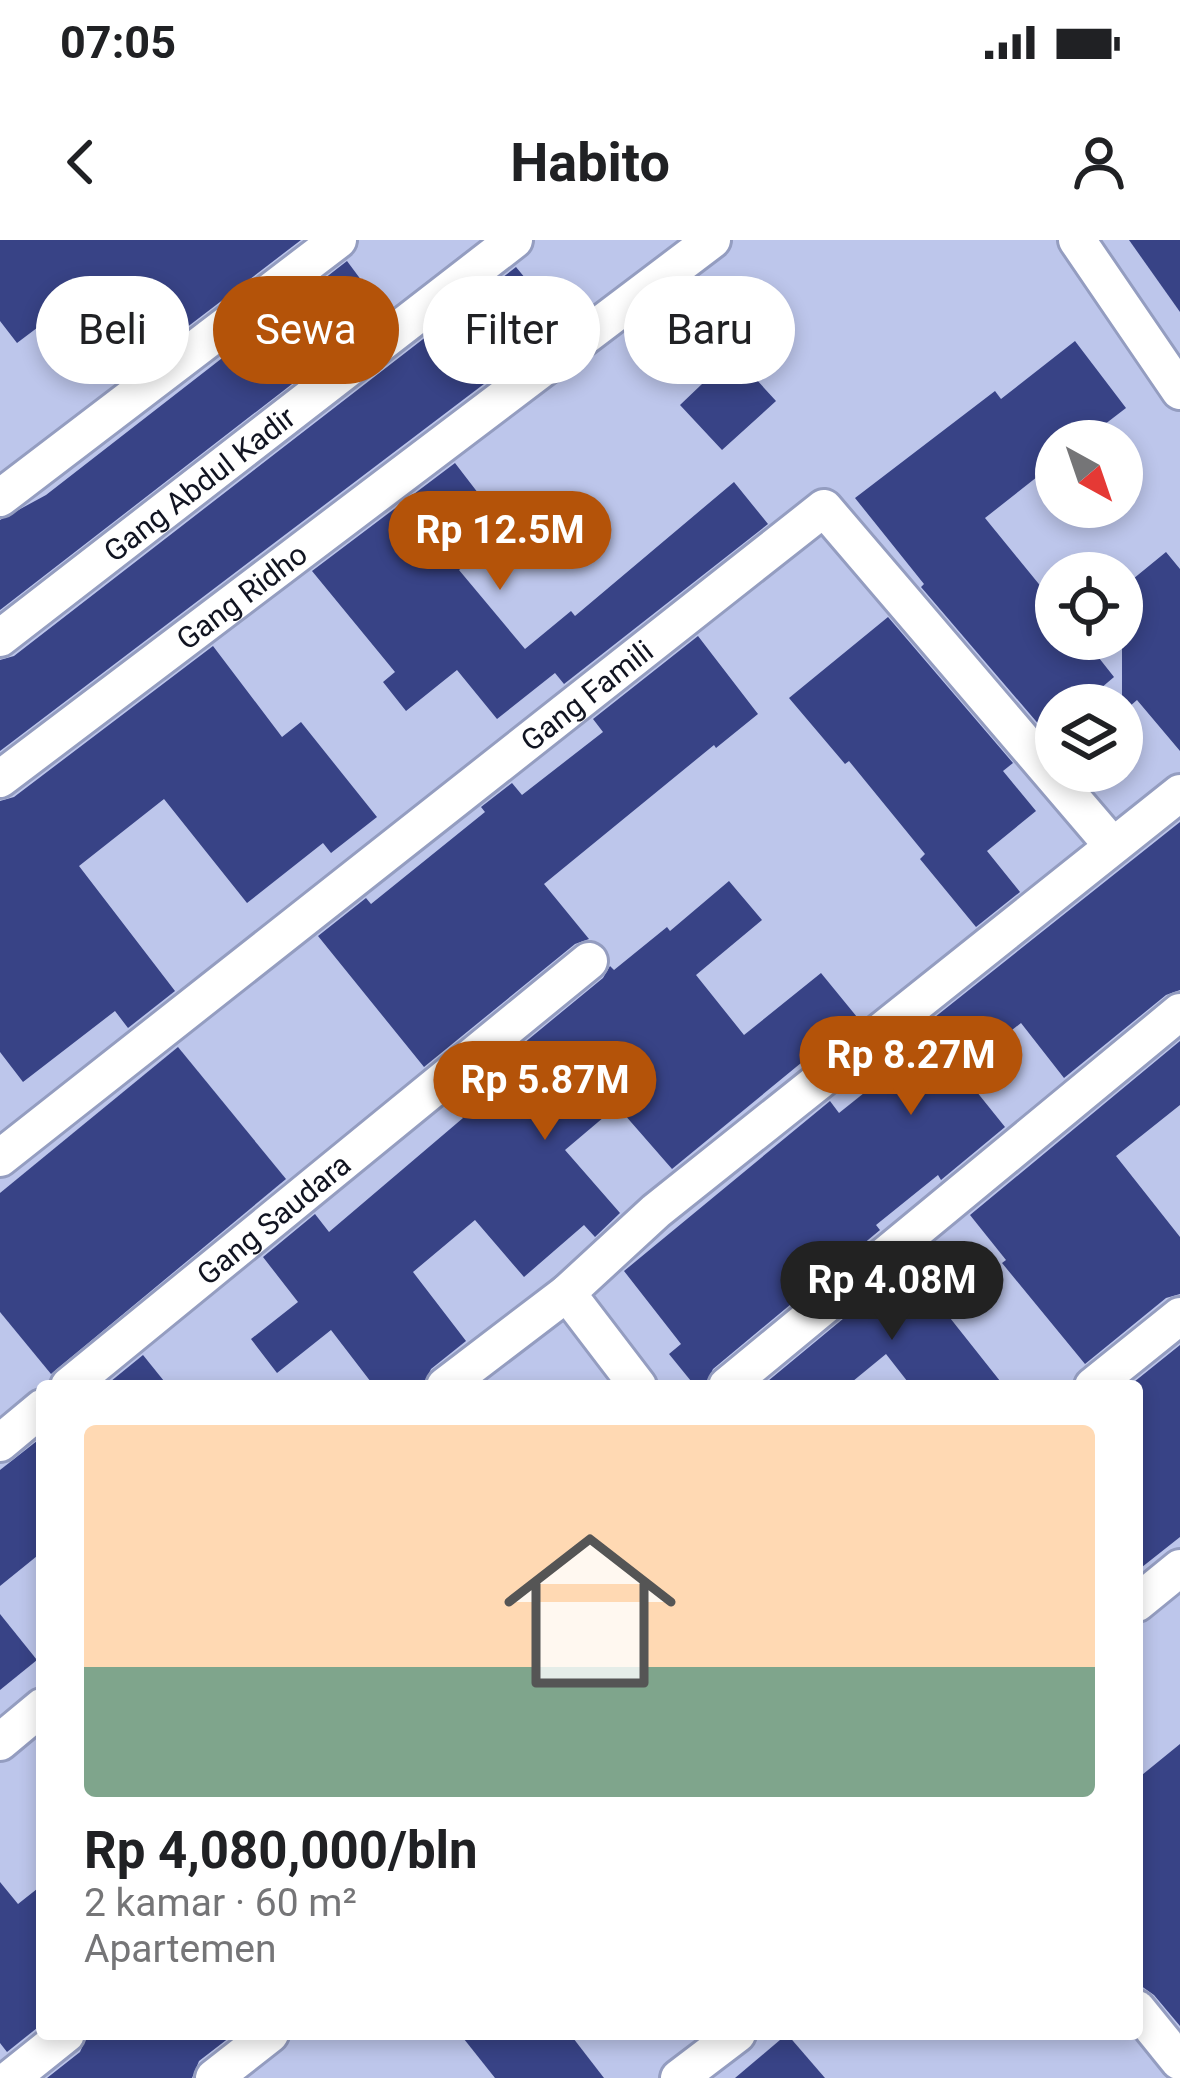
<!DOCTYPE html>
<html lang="id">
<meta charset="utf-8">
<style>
body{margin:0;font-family:Roboto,sans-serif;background:#f6f6f6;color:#202124;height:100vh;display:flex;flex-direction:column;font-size:45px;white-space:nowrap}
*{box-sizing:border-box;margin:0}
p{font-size:39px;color:#757577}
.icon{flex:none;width:66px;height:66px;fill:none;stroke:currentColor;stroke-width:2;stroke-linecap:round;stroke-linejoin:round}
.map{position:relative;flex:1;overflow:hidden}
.details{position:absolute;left:36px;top:1140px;width:1107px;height:660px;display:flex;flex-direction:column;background:#fff;border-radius:12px;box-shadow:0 6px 18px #0003}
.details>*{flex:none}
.guide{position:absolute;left:36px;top:36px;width:1110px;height:108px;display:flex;gap:24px}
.needle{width:78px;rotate:140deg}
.buttons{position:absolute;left:1035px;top:180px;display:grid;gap:24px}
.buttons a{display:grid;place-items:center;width:108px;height:108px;border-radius:50%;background:#fff;box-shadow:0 6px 18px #0003;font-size:60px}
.price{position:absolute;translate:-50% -102px;padding:0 27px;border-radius:42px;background:#b45309;color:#fff;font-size:39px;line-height:78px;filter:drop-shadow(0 3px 6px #0008)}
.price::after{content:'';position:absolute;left:50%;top:72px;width:36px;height:27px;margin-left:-18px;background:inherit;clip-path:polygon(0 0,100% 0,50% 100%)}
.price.selected{background:#222;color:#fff}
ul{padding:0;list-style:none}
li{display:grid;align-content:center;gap:24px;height:636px;padding:0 48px}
li span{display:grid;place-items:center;height:372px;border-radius:12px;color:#555}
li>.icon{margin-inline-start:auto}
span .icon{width:216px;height:216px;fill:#fffc;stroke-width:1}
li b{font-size:51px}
.chip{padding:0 42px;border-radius:54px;background:#fff;box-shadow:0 6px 18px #0003;font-size:42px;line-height:108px}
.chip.selected{background:#b45309;color:#fff}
.status{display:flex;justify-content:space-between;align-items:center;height:84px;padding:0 60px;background:#fff;direction:ltr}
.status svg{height:33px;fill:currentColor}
header{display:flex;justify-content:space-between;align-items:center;height:156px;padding:0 48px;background:#fff;font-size:54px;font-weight:700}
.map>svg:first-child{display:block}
.building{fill:#384386}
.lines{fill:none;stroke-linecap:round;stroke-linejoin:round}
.minor-casing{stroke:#949dc0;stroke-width:42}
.minor{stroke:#fff;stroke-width:36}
.labels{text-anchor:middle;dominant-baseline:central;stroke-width:12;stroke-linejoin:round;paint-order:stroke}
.street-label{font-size:30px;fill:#111421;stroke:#e2e8fb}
</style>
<div class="status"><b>07:05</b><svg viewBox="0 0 49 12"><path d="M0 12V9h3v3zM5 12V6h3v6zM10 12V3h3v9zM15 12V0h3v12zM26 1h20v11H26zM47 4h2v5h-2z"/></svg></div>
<header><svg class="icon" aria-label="back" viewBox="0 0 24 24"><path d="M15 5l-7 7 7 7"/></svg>Habito<svg class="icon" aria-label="person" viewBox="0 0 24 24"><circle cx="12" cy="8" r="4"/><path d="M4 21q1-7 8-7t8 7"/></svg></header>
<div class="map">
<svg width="1180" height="1838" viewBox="0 0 1180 1838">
<rect width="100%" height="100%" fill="#bdc6eb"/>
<g class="building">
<path d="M0,0h301l-170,130 -57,-70 -57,43 -17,-22z"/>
<path d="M1129,0h51v72z"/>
<path d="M347,21l38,51 -385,298v-90l46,-25z"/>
<path d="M516,27l47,57 -563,427v-91l14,-4z"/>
<path d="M677,55l53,64 4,-4 42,46 -54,49 -42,-45 22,-21 -55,-66z"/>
<path d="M1075,101l51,67 -43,33h-27v21l-71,56 71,87v34h28l30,38 -33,28h-25v21l-9,8 -126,-147 3,-3 -69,-86 140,-107 6,8z"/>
<path d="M455,223l53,69 -49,38 66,79 46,-38 4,5 159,-134 34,42 -204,160 -9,-11 -58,46 -40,-49 -51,41 -23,-29 12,-10 -83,-101z"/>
<path d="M1166,312l14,17v182l-43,-51 -15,13v-125z"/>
<path d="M888,377l125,146 -10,8 33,40 -49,40 33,41 -44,35 -56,-68 5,-5 -76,-93 -4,3 -56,-66z"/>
<path d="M698,396l60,78 -42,34 -2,-3 -170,139 45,55 -14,5 -151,123 -106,-131 48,-38 5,6 114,-92 -4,-5 31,-24 10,12 81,-63 -10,-13z"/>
<path d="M213,406l69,91 19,-15 76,95 -46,36 -8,-10 -76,60 -83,-104 -85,67 96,125 -47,37 -13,-17 -92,71 -23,-30v-251l14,-4z"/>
<path d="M1180,582v168l-14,5 -102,83 -43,-55 -61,48 45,56 -64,53 -3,-5 -62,50 4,5 -167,139 -8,17h-10l-26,-32 12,-10 -57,-73 206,-170 9,12 100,-80 -9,-12z"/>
<path d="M729,641l33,39 -66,55 48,60 77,-62 36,44 -185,152 -55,-63 -52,44 55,63 -25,24 -11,-12 -60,52 -49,-57 -62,52 53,69 -35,28 -8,17h-49l-43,-56 -54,43 -26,-34 47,-37 -35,-45 52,-43 14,18 134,-114 -12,-15 152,-125 7,-12 4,4 53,-43 3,4z"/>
<path d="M1180,801v64l-64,51 64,81v57l-14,4 -81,66 -83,-101 4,-3 -36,-45z"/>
<path d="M178,807l108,132 -235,195 -51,-62v-119z"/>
<path d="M908,1025l96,121h-93l-25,-32 -39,32h-85z"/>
<path d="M1180,1105v192l-43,34v-185h-8z"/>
<path d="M143,1115l25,31h-63z"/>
<path d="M42,1197v115l-42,34v-116z"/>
<path d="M0,1374l37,46 -37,30z"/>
<path d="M1180,1504v282l-26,-31 -17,-12v-204z"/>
<path d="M0,1642l18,22 24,-19v139l-35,28 -7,-9z"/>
<path d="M88,1794h146l-35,27 -7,17h-145l33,-26z"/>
<path d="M460,1794h110l34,44h-109z"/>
<path d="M787,1794l38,44h-90z"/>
</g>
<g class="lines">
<defs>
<g id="minor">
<path d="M1077,0l103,151"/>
<path d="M0,258l338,-258"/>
<path id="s1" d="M0,398l514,-398"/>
<path id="s2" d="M0,539l712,-539"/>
<path id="s3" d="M0,918l824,-650 288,337"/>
<path d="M567,1053l71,93"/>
<path id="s4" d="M69,1146l520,-425"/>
<path d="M445,1146l122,-93 89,-82 524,-418"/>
<path d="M727,1146l453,-374"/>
<path d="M1093,1146l87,-70"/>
<path d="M0,1203l42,-35"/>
<path d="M1137,1363l43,-35"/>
<path d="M0,1502l42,-35"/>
<path d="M1137,1769l42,52"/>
<path d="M11,1838l55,-44"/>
<path d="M214,1838l56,-44"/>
<path d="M679,1838l58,-44"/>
</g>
</defs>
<use href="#minor" class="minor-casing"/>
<use href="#minor" class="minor"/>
</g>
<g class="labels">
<g class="street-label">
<text stroke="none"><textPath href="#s1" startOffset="252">Gang Abdul Kadir</textPath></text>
<text stroke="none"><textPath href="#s2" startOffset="303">Gang Ridho</textPath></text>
<text stroke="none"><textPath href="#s3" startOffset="747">Gang Famili</textPath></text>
<text stroke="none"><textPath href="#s4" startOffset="264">Gang Saudara</textPath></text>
</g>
</g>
</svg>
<div class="buttons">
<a><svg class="needle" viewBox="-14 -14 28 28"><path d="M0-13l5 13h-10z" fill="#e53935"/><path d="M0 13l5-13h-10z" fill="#757577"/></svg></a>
<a><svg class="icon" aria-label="locate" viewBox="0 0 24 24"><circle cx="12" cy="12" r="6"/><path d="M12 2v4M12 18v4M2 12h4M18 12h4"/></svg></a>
<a><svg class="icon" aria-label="layers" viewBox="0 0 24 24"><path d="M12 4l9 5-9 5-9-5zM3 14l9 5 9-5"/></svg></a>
</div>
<b class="price" style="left:500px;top:353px">Rp 12.5M</b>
<b class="price" style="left:911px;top:878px">Rp 8.27M</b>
<b class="price" style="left:545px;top:903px">Rp 5.87M</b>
<b class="price selected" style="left:892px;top:1103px">Rp 4.08M</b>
<div class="guide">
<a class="chip">Beli</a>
<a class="chip selected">Sewa</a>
<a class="chip">Filter</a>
<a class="chip">Baru</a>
</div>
<section class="details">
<ul>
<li><span style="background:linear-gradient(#ffd9b3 65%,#7fa58c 0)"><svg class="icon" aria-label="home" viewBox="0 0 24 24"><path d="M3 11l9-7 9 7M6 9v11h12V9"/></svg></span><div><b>Rp 4,080,000/bln</b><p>2 kamar · 60 m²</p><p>Apartemen</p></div></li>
</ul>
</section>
</div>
